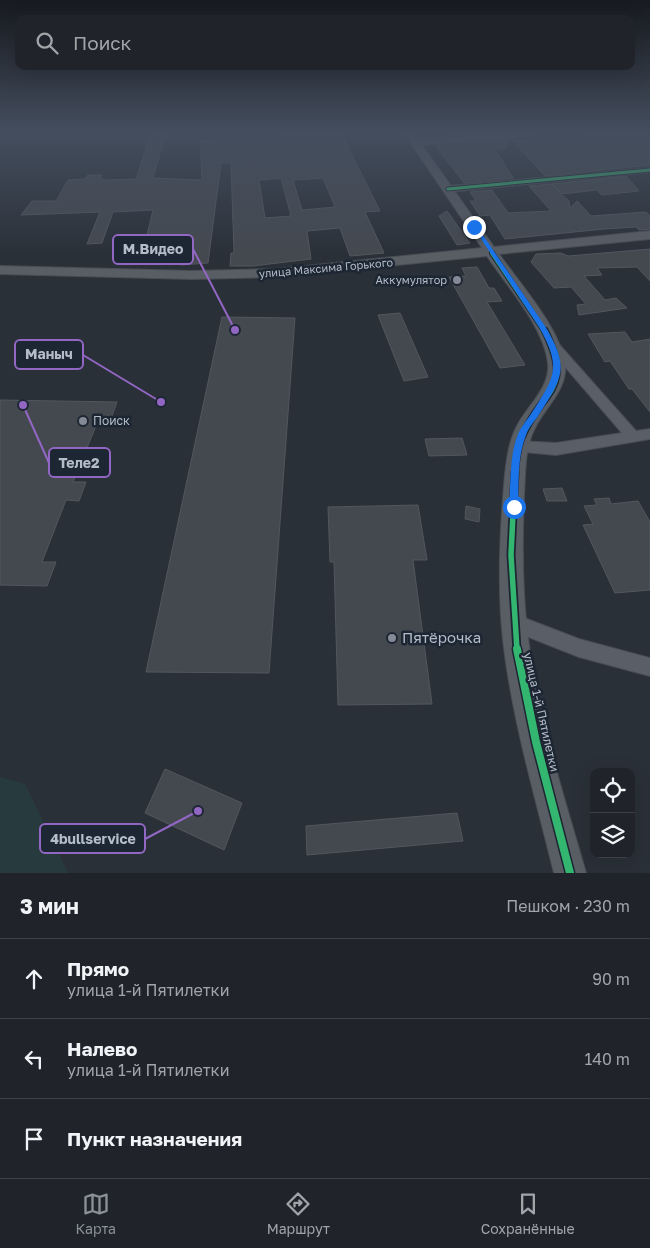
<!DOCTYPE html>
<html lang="ru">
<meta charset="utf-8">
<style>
:root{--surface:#20242a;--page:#282c32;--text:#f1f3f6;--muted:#a2a4a8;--line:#3d4147;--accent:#8c9099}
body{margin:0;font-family:"Golos Text",sans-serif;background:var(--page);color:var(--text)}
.controls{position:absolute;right:15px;bottom:15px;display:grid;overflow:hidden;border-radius:10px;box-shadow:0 5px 20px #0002}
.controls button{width:45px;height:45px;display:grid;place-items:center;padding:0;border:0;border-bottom:1px solid var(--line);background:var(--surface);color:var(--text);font:25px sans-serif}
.stop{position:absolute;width:15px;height:15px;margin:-11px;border:4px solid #1a73e8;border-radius:50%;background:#fff}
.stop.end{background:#1a73e8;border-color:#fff;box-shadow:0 1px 5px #0008}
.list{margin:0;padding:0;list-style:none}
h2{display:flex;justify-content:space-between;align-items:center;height:65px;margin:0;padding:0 20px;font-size:21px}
h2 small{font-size:16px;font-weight:400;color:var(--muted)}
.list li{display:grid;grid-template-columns:32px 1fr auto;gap:15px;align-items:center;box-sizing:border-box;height:80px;padding:0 20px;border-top:1px solid var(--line)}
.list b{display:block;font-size:19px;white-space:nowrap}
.list p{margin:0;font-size:16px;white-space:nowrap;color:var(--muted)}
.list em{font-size:16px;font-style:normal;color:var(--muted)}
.icon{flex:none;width:28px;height:28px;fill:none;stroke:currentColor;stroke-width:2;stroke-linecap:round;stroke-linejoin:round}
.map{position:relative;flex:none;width:650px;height:873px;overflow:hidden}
.search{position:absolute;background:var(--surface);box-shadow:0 5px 20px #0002;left:15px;right:15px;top:15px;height:55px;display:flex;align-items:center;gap:12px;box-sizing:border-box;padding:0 18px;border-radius:10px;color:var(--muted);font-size:19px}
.sheet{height:305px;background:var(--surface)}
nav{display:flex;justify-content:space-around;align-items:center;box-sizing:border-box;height:70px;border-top:1px solid var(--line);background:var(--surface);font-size:14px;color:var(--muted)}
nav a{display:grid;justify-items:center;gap:2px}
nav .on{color:var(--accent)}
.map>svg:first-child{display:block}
.green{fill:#273a3e}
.building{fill:#444950;stroke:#52575f;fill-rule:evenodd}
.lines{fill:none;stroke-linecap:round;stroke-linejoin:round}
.street-casing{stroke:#484c53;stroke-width:2}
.secondary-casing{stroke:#484c53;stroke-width:2}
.street{fill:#5a5e66;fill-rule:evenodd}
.secondary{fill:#595d64;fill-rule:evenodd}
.cycleway-far4-casing{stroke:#1d2633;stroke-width:5}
.cycleway-far3-casing{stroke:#1d2633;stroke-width:6}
.cycleway-far2-casing{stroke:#1d2633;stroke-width:8}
.cycleway-far1-casing{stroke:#1d2633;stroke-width:9}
.cycleway-casing{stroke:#1d2633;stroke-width:11}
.cycleway-far4{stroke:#33b770;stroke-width:3}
.cycleway-far3{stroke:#33b770;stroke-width:4}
.cycleway-far2{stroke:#33b770;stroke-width:5}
.cycleway-far1{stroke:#33b770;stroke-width:5.5}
.cycleway{stroke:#33b770;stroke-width:8}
.route{fill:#1a73e8}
.poi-dot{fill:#848b96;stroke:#1d2633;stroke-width:2}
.labels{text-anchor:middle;stroke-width:5;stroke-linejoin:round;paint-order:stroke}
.far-street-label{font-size:11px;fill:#b4bcc9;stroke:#1d2633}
.far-poi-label{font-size:11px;fill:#b4bcc9;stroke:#1d2633;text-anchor:end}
.poi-label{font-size:12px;fill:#b4bcc9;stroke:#1d2633;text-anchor:start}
.street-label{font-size:12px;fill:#b4bcc9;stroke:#1d2633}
.near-poi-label{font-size:15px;fill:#b4bcc9;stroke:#1d2633;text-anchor:start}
.leader{fill:none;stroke:#9266c3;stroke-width:2}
.callout-dot{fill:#9266c3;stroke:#1d2633;stroke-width:2}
.callout{fill:#1d2633;stroke:#9266c3;stroke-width:2}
.callout-label{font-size:14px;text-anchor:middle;font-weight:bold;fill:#b4bcc9}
</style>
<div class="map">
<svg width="650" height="873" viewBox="0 0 650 873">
<rect width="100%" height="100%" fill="#2a3038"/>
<path class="green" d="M0 777 25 784 68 873H0Z"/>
<path class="building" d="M151 133H166L153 178 202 180 200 141 341 133 380 211 365 212 384 253 350 256 340 228 307 231 311 259 253 266H230L231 253H234L231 163H221L208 263 181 265 185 235H147L153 210 113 212 102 243 87 244 100 212 21 215 32 201H56L68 180 85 179 88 175H102L100 178 105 180 136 179ZM281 178 291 216 265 218 259 180ZM323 178 335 207 302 210 293 180Z
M633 133 650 135V165L545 176 513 141Z
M506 140V149H495L513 178 464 183 436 146Z
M626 176 639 191 602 195 597 190 561 194 569 201 570 208 577 201 591 216 646 212 650 216V229L639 230 636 227 604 229 505 239 490 215 480 216 470 201H476L470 192 492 190 508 213 551 211 529 186 551 184 560 192 552 184Z
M447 211 470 243 457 245 439 216Z
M650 249V281L637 267 597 268 602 275 584 276 605 300 616 298 627 308 579 315 577 305 586 304 571 287 554 288 531 262 536 254 561 253 568 256Z
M477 267 489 288H494L502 301 487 302 525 365 500 368 449 277 466 276 462 268Z
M400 313 428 377 404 381 378 315Z
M222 317 295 318 269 673 146 672Z
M625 332 632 342 650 339V412L632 389H629L610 361 605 362 588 334Z
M0 400 117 402 112 416H100L73 482H86L79 501 66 500 42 562H56L47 586 0 585Z
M462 438 467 455 429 456 425 439Z
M562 488 567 501H547L543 489Z
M609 498 611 504 638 501 650 522V590L615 593 583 525 593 524 584 506 597 505 594 499Z
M418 505 427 560H413L432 704 338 705 334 562H330L328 507Z
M466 506 480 509 479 522 465 519Z
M165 769 242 803 224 850 145 813Z
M457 813 463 841 307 855 306 826Z"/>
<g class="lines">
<defs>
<path id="street" d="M405 133H412L418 144H412Z
M650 168V172L448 192 444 189 448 186Z
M552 340 556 341 636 431 650 429V439L556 455 513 451 511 447 513 443 518 441 556 443 622 433 548 347 546 344Z
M514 614 579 639 650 658V676L579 657 508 629 505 623 508 617Z"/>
<path id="secondary" d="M499 133H540L535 136 422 145 494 247 650 231V239L499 254C520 284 560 328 565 364 568 389 545 407 535 428 527 443 526 459 525 475 522 529 521 584 528 638 538 718 564 796 586 873H554C535 796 512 719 503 640 497 585 500 528 505 474 507 457 509 441 517 426 527 406 551 387 548 363 544 327 507 286 487 256L276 277 192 279 0 274V266L192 271 276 269 482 248 410 142 415 139Z"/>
</defs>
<use href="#street" class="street-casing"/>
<use href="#secondary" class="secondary-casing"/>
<use href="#street" class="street"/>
<use href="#secondary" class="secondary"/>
<defs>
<path id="cycleway-far4" d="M448 189 650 170"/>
<path id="cycleway-far3" d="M492 253 545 332"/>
<path id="cycleway-far2" d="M515 473C516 461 517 449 521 439 541 389 575 392 545 331"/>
<path id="cycleway-far1" d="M515 472 511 555 517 650"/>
<path id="cycleway" d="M517 649 536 742 570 873"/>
</defs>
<use href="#cycleway-far4" class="cycleway-far4-casing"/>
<use href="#cycleway-far3" class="cycleway-far3-casing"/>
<use href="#cycleway-far2" class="cycleway-far2-casing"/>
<use href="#cycleway-far1" class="cycleway-far1-casing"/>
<use href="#cycleway" class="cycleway-casing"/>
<use href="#cycleway-far4" class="cycleway-far4"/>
<use href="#cycleway-far3" class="cycleway-far3"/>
<use href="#cycleway-far2" class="cycleway-far2"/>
<use href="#cycleway-far1" class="cycleway-far1"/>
<use href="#cycleway" class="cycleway"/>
</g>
<linearGradient id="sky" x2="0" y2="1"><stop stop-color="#171a1f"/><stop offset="0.52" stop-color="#444e5e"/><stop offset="1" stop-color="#444e5e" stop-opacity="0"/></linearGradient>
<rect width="650" height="255" fill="url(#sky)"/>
<path class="route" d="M472 225H476L545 326C570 368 563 377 538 416 534 422 528 428 526 435 517 457 519 484 518 507L514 511 509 507C511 484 509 456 518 434 521 427 527 420 531 414 555 377 562 367 539 327Z"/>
<g class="poi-dot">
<circle cx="457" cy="280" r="5"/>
<circle cx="83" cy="421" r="5"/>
<circle cx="392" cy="638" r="5"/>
</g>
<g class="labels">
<g class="far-street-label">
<text transform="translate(326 268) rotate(-5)" y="4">улица Максима Горького</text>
</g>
<g class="far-poi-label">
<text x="447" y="284">Аккумулятор</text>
</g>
<g class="poi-label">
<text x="93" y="425">Поиск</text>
</g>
<g class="street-label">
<text transform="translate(541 712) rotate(77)" y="4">улица 1-й Пятилетки</text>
</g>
<g class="near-poi-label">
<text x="402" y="643">Пятёрочка</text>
</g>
</g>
<path class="leader" d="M235 330L193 249M161 402L83 355M23 405L49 463M198 811L145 839"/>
<g class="callout-dot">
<circle cx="235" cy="330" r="5"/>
<circle cx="161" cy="402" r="5"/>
<circle cx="23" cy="405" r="5"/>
<circle cx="198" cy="811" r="5"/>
</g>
<g class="callout">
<rect x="113" y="235" width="80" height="29" rx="5"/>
<rect x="15" y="340" width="68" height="29" rx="5"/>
<rect x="49" y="448" width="61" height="29" rx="5"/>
<rect x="40" y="824" width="105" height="29" rx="5"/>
</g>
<g class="callout-label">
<text x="153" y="254">М.Видео</text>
<text x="49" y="359">Маныч</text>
<text x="79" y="468">Теле2</text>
<text x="93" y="844">4bullservice</text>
</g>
</svg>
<div class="controls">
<button><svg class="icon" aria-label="locate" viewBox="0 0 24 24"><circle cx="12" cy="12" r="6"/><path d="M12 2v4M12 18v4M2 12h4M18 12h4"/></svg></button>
<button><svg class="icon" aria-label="layers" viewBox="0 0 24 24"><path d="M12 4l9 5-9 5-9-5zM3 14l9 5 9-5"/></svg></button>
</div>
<div class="stop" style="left:514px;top:507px"></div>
<div class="stop end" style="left:474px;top:227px"></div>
<div class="search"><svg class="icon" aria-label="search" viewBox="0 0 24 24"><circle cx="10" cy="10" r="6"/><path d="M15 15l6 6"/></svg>Поиск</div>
</div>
<section class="sheet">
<h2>3 мин<small>Пешком · 230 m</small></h2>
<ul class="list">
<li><svg class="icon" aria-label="ahead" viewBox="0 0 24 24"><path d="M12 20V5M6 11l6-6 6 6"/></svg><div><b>Прямо</b><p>улица 1-й Пятилетки</p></div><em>90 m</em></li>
<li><svg class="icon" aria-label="left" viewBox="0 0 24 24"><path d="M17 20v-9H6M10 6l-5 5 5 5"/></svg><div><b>Налево</b><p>улица 1-й Пятилетки</p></div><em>140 m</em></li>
<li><svg class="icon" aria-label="arrive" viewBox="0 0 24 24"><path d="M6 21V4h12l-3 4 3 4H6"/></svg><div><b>Пункт назначения</b></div></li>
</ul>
</section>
<nav>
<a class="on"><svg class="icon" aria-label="map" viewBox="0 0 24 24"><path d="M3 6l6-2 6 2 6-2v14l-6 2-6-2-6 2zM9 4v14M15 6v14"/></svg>Карта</a>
<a><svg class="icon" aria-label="directions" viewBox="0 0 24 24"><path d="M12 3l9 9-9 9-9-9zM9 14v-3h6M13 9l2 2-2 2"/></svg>Маршрут</a>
<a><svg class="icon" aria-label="saved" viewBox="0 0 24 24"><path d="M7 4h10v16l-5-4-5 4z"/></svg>Сохранённые</a>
</nav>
